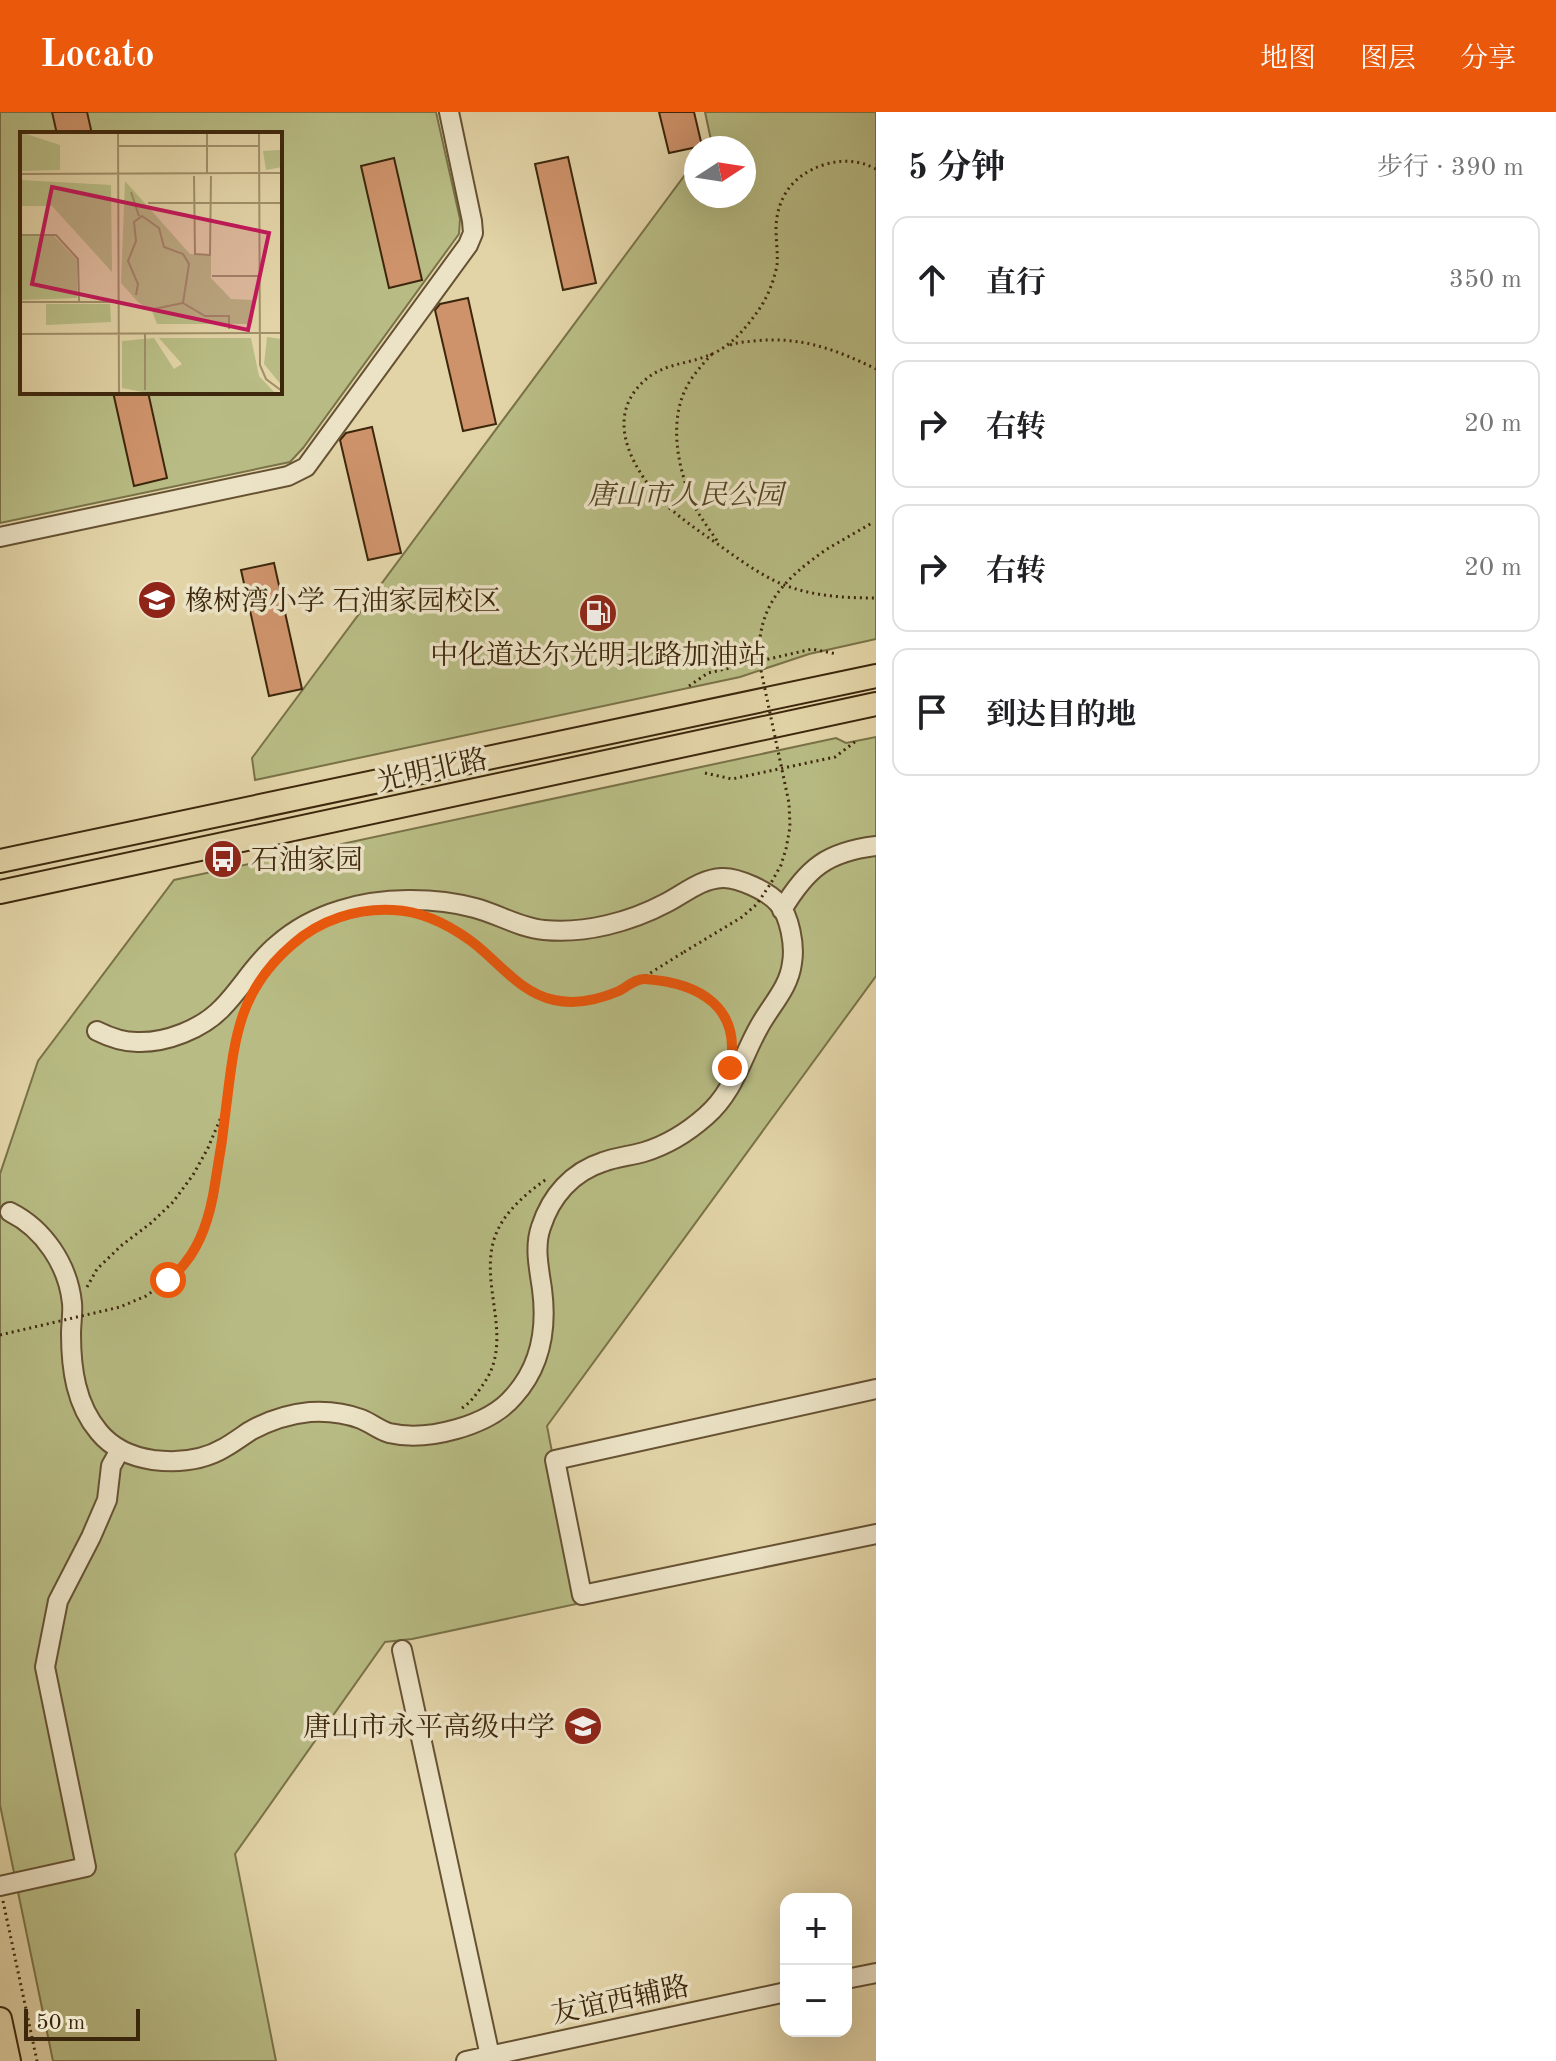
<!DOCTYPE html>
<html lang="zh">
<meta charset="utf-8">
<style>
:root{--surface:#fff;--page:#f6f6f6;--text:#202124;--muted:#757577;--line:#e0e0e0;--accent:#ea580c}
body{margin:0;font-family:"Old Standard TT","Noto Serif SC",serif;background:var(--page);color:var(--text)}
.controls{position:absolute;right:24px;bottom:24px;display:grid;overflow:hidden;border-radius:16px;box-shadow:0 8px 32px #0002}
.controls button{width:72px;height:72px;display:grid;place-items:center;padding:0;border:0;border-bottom:2px solid var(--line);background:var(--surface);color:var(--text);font:40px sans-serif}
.compass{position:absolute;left:684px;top:24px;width:72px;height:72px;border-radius:50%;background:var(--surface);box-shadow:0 8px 32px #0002;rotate:78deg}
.scale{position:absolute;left:24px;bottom:20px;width:116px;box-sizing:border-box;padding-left:8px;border:4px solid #3d270c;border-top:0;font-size:22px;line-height:28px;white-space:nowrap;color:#3d270c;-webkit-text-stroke:6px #ece3c6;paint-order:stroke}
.stop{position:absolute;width:24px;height:24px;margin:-18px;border:6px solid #ea580c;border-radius:50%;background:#fff}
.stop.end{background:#ea580c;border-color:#fff;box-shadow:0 2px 8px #0008}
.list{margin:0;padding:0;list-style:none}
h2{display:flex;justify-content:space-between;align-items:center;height:104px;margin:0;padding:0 32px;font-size:34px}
h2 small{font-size:26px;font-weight:400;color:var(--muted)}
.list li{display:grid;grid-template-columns:52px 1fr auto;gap:24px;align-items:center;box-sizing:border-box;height:128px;margin:0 16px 16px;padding:0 16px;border:2px solid var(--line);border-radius:16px}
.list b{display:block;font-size:30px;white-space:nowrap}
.list em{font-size:26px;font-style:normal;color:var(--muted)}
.icon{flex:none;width:44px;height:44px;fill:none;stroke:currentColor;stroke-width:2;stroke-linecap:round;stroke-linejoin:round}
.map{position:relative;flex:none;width:876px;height:1949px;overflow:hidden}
header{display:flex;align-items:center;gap:48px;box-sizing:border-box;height:112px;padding:0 40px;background:var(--accent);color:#fff}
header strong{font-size:38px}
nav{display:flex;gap:44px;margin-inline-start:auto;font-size:28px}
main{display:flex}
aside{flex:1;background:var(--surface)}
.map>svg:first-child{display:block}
.green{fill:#b8bc84;stroke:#7a7248;stroke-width:2;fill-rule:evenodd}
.building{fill:#ce936b;stroke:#3d270c;stroke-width:2}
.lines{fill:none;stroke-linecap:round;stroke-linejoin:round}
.minor-casing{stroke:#665233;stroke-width:22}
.major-casing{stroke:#3d270c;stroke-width:26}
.path{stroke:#3d270c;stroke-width:3;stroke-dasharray:2 4;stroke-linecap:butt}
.minor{stroke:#ece3c6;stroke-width:18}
.major{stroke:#e2d4a7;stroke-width:22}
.path-bridge{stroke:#3d270c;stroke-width:3;stroke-dasharray:2 4;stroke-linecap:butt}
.route{stroke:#ea580c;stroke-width:10}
.labels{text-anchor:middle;stroke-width:7;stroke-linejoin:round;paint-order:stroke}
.park-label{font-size:28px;font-style:italic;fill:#564524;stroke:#ece3c6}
.poi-label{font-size:28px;fill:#3d270c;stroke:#ece3c6;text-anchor:start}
.street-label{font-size:28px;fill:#3d270c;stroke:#ece3c6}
.inset-road{fill:none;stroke:#a08f69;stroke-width:2}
.view{fill:#c2185b;fill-opacity:0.15;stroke:#c2185b;stroke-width:4}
.inset-edge{fill:none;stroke:#3d270c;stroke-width:4}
</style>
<header>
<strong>Locato</strong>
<nav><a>地图</a><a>图层</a><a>分享</a></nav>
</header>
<main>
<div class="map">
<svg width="876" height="1949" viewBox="0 0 876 1949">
<rect width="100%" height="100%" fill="#e2d4a7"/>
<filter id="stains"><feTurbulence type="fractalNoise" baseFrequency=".0025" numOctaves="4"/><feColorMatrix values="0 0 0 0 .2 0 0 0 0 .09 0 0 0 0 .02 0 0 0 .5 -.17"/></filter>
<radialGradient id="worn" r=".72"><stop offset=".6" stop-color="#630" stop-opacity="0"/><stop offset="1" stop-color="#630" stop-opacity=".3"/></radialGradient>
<path class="green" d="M0 0H436L460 107 459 122 303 336 290 350 0 411ZM22 22H280V280H22Z
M705 0H876V527L809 542 740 565 255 668 252 646 696 48V84H744V36H705L711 28Z
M876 625V864L547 1314 581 1491 412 1527 385 1530 235 1742 276 1949H53L0 1693V1062L38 949 174 768 836 626 846 631Z"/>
<path class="building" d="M52 0H87L92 22H57Z
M659 0H694L702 34 669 41Z
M568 45 596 171 563 178 535 52Z
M394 46 422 168 389 176 361 54Z
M468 186 496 312 463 319 435 198 440 192Z
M113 280H148L167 366 134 374Z
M372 315 401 441 368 448 340 328 346 321Z
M274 451 302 577 269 584 241 458Z"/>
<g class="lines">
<defs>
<path id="minor" d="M0 425 288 364 306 355 468 133 473 121 472 109 449 0
M782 798C807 756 827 740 876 734
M10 1100C44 1117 68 1153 72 1191 73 1201 71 1212 71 1222 71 1257 76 1293 99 1320 113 1337 133 1345 153 1348 178 1351 202 1349 224 1336 233 1331 241 1325 250 1319 268 1309 289 1302 310 1300 326 1299 345 1301 361 1307 371 1311 379 1318 389 1321 427 1330 489 1314 514 1284 541 1254 547 1215 542 1177 539 1156 534 1135 541 1115 551 1084 572 1060 603 1050 616 1045 630 1044 644 1040 667 1033 688 1020 706 1004 734 980 742 945 759 915 771 893 789 876 792 851 795 834 790 804 778 791 768 779 737 765 722 766 700 767 684 782 666 791 630 810 585 822 544 818 520 816 498 802 475 796 435 785 381 785 341 798 318 805 295 817 277 833 255 851 242 876 222 896 202 917 166 931 137 930 124 930 109 925 97 919
M876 1277 555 1348 582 1483 876 1422
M402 1538 490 1944
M0 1774 86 1755 45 1555 58 1489 91 1425 107 1388 111 1354 120 1338
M846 1867 876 1861
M466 1949 786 1880"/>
<path id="major" d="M0 749 876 564
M0 780 876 592
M0 1907 9 1949"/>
</defs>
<use href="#minor" class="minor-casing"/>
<use href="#major" class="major-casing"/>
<path class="path" d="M876 57C859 48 842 47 823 53 793 63 777 85 776 116 776 129 778 141 777 153 774 170 766 189 755 203 745 217 732 232 716 240 687 255 658 248 635 279 608 315 636 360 661 388 678 405 699 419 719 433 737 446 755 459 775 469 807 484 842 486 876 486
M730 233C738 230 746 230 754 229 800 224 835 237 876 257
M712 242C701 254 689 267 683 283 669 319 680 366 697 399 704 410 711 420 718 430
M827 437 872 411
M689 574 708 561 812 537 837 542
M705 661 732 667 835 645 856 629
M430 807C460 818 482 839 506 860 574 919 620 879 684 840
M641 866C685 872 725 879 733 930
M218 1059 226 995
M87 1175 97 1157 122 1133 151 1111 173 1090 193 1063 208 1036 227 991 233 936 245 896
M462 1296C470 1291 476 1283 482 1274 515 1230 481 1179 493 1131 500 1103 525 1082 548 1066
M3 1789 37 1949"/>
<use href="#minor" class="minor"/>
<use href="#major" class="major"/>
<path class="path-bridge" d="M684 840 742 805 757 792 771 771 781 753 786 737 790 715 789 691 759 549C757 493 784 467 827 437
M0 1223 120 1195 146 1184 168 1168 186 1150 205 1114 212 1090 218 1059"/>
</g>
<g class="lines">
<path class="route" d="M168 1168C174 1162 181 1157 185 1151 203 1129 211 1099 215 1072 220 1044 224 1016 227 988 235 923 240 877 293 832 320 808 357 796 393 798 421 799 449 813 471 829 498 849 520 881 554 888 576 893 598 888 619 879 627 875 636 866 645 867 700 871 742 895 730 956"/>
</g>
<defs>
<symbol id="school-disc" viewBox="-11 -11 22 22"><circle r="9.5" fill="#8f2418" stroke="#ece3c6"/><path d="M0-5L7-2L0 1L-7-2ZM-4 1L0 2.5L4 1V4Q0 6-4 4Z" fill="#fff"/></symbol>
<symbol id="fuel-disc" viewBox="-11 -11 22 22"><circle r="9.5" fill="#8f2418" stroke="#ece3c6"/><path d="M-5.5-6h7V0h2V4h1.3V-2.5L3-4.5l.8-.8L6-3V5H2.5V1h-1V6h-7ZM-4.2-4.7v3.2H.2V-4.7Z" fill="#fff"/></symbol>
<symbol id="bus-disc" viewBox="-11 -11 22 22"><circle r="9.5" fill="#8f2418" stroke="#ece3c6"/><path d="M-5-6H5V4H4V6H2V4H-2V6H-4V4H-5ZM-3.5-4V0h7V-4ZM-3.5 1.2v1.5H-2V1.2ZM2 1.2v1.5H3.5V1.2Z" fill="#fff"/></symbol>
</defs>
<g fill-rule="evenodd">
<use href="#school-disc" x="135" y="466" width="44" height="44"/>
<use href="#fuel-disc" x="576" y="479" width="44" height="44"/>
<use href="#bus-disc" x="201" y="725" width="44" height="44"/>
<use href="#school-disc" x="561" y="1592" width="44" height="44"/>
</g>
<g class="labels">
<g class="park-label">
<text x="685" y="392">唐山市人民公园</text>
</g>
<g class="poi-label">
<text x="185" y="498">橡树湾小学 石油家园校区</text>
<text x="598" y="552" text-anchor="middle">中化道达尔光明北路加油站</text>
<text x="251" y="757">石油家园</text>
<text x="555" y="1624" text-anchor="end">唐山市永平高级中学</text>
</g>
<g class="street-label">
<text transform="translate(432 657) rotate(-12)" y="10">光明北路</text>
<text transform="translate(620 1887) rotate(-12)" y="10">友谊西辅路</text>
</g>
</g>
<g transform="translate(20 20)">
<rect width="262" height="262" fill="#e2d4a7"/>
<path d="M0 0 40 13V38L0 39ZM262 0V35L246 38 243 19 260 18ZM0 48 91 53 92 140 32 74H1ZM105 49 170 122 191 123V146L211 167 235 168 232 192H137L132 179 118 170 101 151ZM0 104H34L57 128V166L0 168ZM26 172H90L91 190 26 193ZM247 205 262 207V254L244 232ZM134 206 154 237 162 232 139 206H231L239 244 256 262H133L102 256V209Z" fill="#b8bc84"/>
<path class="inset-road" d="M98 0 99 262M239 0 240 233 246 247 262 259M98 14H239M187 41V0M0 42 262 41M174 44 175 122 190 123 191 44M111 60 119 84M128 71H262M0 103H36L58 127 59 169M192 144H239M116 163 118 152 108 129 116 109 114 90 122 84 139 96 144 115 163 122 169 132 163 171 134 177M0 170H95M163 171 185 184H209V197M0 202 262 201M125 258V201"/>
<path class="view" d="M32 55 249 101 228 198 12 152Z"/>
<rect width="262" height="262" class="inset-edge"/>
</g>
<rect width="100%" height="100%" filter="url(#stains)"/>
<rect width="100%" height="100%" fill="url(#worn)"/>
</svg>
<div class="controls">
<button>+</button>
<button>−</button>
</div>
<svg class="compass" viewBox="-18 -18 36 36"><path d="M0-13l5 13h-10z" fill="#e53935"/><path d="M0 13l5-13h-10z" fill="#757577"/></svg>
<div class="scale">50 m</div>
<div class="stop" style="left:168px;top:1168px"></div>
<div class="stop end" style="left:730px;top:956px"></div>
</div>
<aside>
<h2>5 分钟<small>步行 · 390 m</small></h2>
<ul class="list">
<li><svg class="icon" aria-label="ahead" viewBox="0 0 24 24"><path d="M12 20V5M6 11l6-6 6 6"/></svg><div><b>直行</b></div><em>350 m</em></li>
<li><svg class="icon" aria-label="right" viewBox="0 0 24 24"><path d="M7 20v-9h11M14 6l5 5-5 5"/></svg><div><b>右转</b></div><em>20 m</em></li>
<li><svg class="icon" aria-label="right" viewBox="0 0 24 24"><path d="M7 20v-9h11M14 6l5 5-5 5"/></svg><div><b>右转</b></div><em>20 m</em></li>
<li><svg class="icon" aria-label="arrive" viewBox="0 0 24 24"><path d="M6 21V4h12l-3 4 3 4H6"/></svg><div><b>到达目的地</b></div></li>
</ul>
</aside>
</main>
